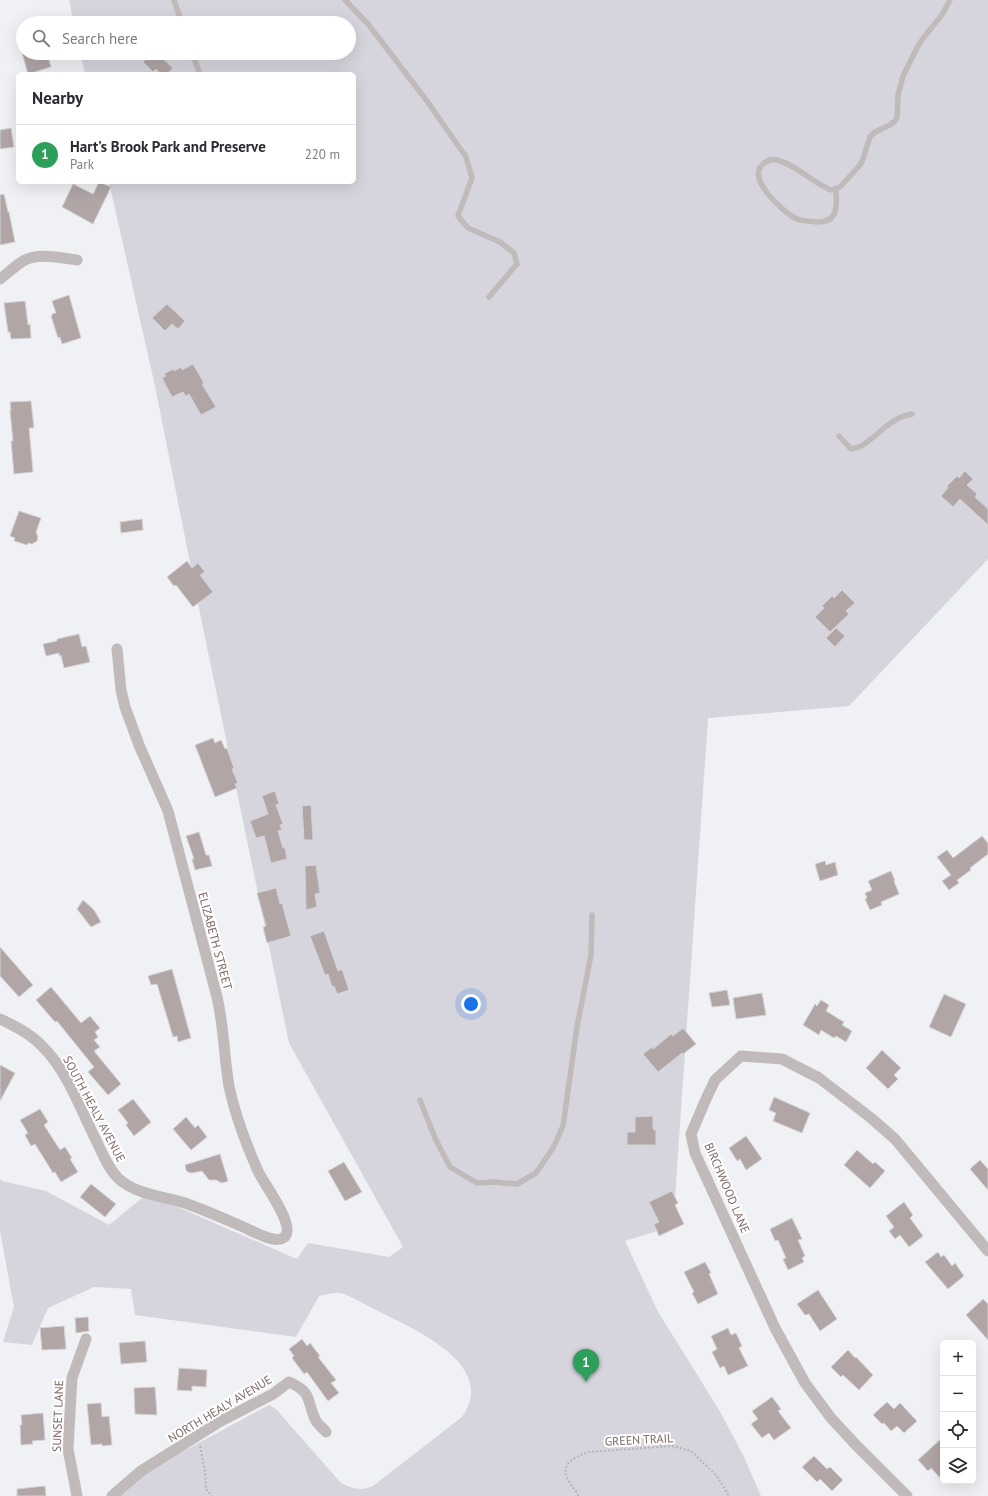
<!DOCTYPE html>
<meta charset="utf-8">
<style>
:root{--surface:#fff;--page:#f7f7f7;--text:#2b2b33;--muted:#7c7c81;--line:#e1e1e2;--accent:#7c3aed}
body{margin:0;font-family:"PT Sans",sans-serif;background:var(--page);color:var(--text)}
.controls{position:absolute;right:12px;bottom:12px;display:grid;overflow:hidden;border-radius:6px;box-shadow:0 4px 16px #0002}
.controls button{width:36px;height:36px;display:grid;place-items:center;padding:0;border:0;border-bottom:1px solid var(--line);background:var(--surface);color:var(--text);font:20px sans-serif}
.you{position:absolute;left:471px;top:1004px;width:14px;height:14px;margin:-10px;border:3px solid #fff;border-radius:50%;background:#1a73e8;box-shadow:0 0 0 6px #1a73e833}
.badge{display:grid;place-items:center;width:26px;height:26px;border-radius:50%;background:var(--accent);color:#fff;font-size:13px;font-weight:700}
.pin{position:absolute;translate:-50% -33px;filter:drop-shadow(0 1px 2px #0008)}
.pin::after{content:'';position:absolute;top:21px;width:14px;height:12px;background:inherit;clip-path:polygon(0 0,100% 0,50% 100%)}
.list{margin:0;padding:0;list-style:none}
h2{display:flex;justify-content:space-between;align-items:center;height:52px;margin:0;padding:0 16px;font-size:17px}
h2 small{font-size:13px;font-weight:400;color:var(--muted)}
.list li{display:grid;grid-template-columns:26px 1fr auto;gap:12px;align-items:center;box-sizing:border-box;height:60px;padding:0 16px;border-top:1px solid var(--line)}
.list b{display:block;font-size:15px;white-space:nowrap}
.list p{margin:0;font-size:13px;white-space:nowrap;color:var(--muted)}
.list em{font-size:13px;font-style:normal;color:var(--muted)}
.icon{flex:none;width:22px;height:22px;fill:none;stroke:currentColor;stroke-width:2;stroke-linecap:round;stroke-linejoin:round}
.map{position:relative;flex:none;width:988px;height:1496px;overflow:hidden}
.search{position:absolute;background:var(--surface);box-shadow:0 4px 16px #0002;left:16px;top:16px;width:340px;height:44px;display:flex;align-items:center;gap:10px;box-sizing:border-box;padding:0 14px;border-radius:22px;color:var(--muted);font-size:15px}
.panel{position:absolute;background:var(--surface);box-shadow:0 4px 16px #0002;left:16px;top:72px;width:340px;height:112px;border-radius:6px}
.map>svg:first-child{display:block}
.green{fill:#d6d4dd}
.building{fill:#b1a5a6;stroke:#d2d3d5}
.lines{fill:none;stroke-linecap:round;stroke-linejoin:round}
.path{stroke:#b9b4b4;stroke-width:2;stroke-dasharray:2 2;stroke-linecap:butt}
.lane{stroke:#c1baba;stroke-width:5.5}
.street{stroke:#c1baba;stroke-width:11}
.labels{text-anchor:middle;stroke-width:4;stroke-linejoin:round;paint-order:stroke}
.street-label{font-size:12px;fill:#7f6664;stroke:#fff}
</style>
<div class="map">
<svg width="988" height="1496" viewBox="0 0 988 1496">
<rect width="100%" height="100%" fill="#eff1f4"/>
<path class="green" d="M69 0H988V559L849 706 708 718 673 1226 625 1241 658 1312 690 1363 719 1410 744 1457 761 1496H118L154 1467 269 1405 275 1408 341 1483C352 1489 361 1491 373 1486L462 1417C499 1365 414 1329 378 1311 371 1308 346 1293 340 1293 333 1292 325 1295 319 1296L296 1337 135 1315 131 1289 94 1287 48 1308 32 1345 3 1342 14 1307 0 1231V1179L2 1181 46 1191 109 1225 142 1198 173 1205 297 1259 308 1243 389 1257 403 1247 289 1043 202 623 155 386 109 182H354V74H85L80 53H349V23H74Z"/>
<path class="building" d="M22 53H47L51 67 28 74Z
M140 53H167L162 58 173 68 167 74H161L156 69 153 72 143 62 146 59Z
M11 128 14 147 0 149V130Z
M99 182 111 187 93 224 62 207 73 184 93 194Z
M4 194 8 212H9L15 242 0 245V195Z
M69 295 81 338 62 344 60 337 58 338 51 316H52V314L56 313 52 301Z
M25 301 28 325 30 324 31 338 11 339 10 332H8L4 303Z
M167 304 185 321 178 329 172 324 165 331 152 318Z
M193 364 204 383 202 384 216 407 201 415 189 394 186 396 183 392 172 397 162 378 166 376 164 374 173 369 174 371 181 367 182 370Z
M31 401 34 428H29L33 472 14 474 11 441H13L10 411H11L10 402Z
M965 471 973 479 967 485 977 494 975 497 988 509V525L960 499 953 507 941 496 948 488 947 486 957 476 959 478Z
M19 511 41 518 36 532 38 537 37 541 32 544 28 543 27 545 14 541 15 538 10 536Z
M142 519 143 530 121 533 120 522Z
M187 561 192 568 198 563 205 572 200 575 213 592 193 607 176 585 174 586 167 577Z
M842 590 855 603 846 611 849 614 830 632 815 617 824 608 822 606 832 596 834 598Z
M836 628 845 636 835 647 826 638Z
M79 634 82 647 86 646 90 662 64 668 61 655 59 656V653L46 656 43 644 57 641V639Z
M213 738 215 743 221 740 225 749 227 748 234 768 232 769 238 783 235 784 237 788 215 797 195 745Z
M275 791 279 804 276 805 283 824 280 825 282 830 278 831 283 848H285L287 859 271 863 264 836 256 838 250 821 268 814 262 796Z
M311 805 313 840H304L302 806Z
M199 832 206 855H209L212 866 195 870 192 859H194L186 836Z
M982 836 988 843V854L970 868 971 870 957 880 959 883 949 890 942 881 951 875 937 857 947 850 953 858Z
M825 861 826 865 835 862 838 875 820 881 815 864Z
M316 865 320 893 315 894 317 907 306 910 305 866Z
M891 871 895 881H894L899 894 881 902 882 905 870 910 865 899 867 898 865 893 872 890 868 881Z
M276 888 280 904 282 903 291 936 267 943 263 927 266 926 257 893Z
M83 900 94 910 101 922 91 927 77 909Z
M324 931 338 971 342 969 349 990 337 994 334 986 332 987 328 974 325 975 310 936Z
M0 947 33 985 19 997 0 976Z
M172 969 191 1038 178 1042 177 1036 173 1037 157 984 151 985 148 976Z
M51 987 81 1023 90 1016 100 1028 95 1032 98 1037 94 1040 100 1047 94 1051 121 1084 108 1095 88 1072 94 1067 57 1021 55 1022 36 1000Z
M727 990 730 1005 712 1007 709 993Z
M762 993 766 1015 736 1019 733 998Z
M944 994 966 1004 951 1037 929 1027Z
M821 1000 829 1005 826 1011 844 1022 842 1025 852 1031 846 1042 836 1036 834 1038 821 1030 819 1035 803 1025 815 1004 817 1006Z
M683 1028 696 1044 683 1054 682 1053 658 1072 643 1054 652 1047 653 1049 671 1034 673 1036Z
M882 1050 901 1068 894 1075 898 1079 888 1089 866 1068Z
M0 1065 15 1073 0 1101Z
M774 1097 810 1113 802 1133 773 1121 776 1113 769 1110Z
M133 1099 151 1122 134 1136 126 1125 128 1123 118 1110Z
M40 1109 48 1122 44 1125 60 1150 65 1147 72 1158 70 1159 78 1172 61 1182 55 1172 53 1173 35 1144 31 1146 25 1135 28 1133 20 1120Z
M653 1116V1127L654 1130H656V1145H627V1132H635V1117Z
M186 1117 195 1128 198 1125 207 1137 191 1150 173 1129Z
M746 1136 762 1159 746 1170 740 1159 737 1161 729 1148Z
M857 1150 873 1164 875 1162 885 1171 870 1188 844 1165Z
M220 1154 228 1181 222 1183 216 1180H209L202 1171 192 1173 188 1172 186 1170 185 1165Z
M980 1160 988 1169V1190L970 1169Z
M344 1162 362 1192 345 1201 328 1171Z
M91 1184 116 1204 105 1217 80 1197Z
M672 1191 678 1203 675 1205 684 1224 659 1236 654 1224 659 1222 649 1202Z
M904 1202 913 1215 910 1218 923 1236 909 1247 900 1235 895 1239 889 1231 894 1227 886 1216Z
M792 1218 802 1239 798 1240 805 1256 802 1258 804 1262 788 1270 783 1259 786 1258 778 1240 775 1241 770 1229Z
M938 1252 941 1257 944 1255 952 1266 955 1263 964 1276 948 1289 925 1262Z
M705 1262 711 1273 709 1274 718 1294 698 1304 692 1293 694 1292 684 1272Z
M818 1290 837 1319 820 1331 809 1314 805 1315 797 1304Z
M983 1299 988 1304V1340L966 1315Z
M88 1317 89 1331 76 1333 75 1318Z
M64 1326 66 1349 42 1350 40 1328Z
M728 1328 731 1335 736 1333 742 1346 739 1348 748 1366 728 1375 724 1366 720 1368 712 1352 717 1349 711 1336Z
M302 1339 307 1346 310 1343 320 1356 318 1357 336 1380 331 1383 339 1393 328 1401 307 1372 304 1374 292 1358 294 1356 289 1349Z
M145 1341 147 1362 121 1364 119 1343Z
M848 1350 855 1358 856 1357 873 1375 859 1390 843 1375 841 1377 831 1367Z
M179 1368 207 1370 206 1387 192 1386V1391L177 1390Z
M155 1387 157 1415 135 1414 134 1388Z
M772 1397 781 1409 778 1411 791 1428 774 1440 769 1433 762 1438 751 1424 758 1419 752 1411Z
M887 1402 894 1409 900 1403 917 1421 904 1433 897 1426 891 1431 884 1423 882 1424 873 1415Z
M101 1403 102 1417 109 1416 112 1445 102 1446V1444L91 1445 87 1404Z
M43 1413 45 1440 32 1441 33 1444 21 1445 20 1425H22L21 1415Z
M943 1437V1481L931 1468 928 1471 918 1460Z
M814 1456 827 1469 830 1467 843 1480 832 1491 820 1479 817 1482 802 1467Z
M45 1486 46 1496H17V1489Z"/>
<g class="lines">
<path class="path" d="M200 1446 205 1472 206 1489 212 1496
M578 1496V1494C559 1472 561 1462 588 1452L672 1446 691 1451 717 1476 729 1496"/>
<path class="lane" d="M174 0 182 23
M345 0 368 24 427 101 466 157 472 178 458 216 468 228 500 242 514 253 517 264 489 297
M192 53 200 74
M836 190C837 207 838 223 816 222 809 221 801 221 795 218 782 211 746 178 763 164 767 160 772 159 777 160 797 165 812 183 831 190L840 187 860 165 863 159 870 137 875 132 890 125 895 121 897 117 898 95 903 76 918 46 924 37 942 15 950 0
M839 436 851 449C855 448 860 447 863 445 881 433 890 418 912 414
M420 1100 435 1138 450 1167 477 1183 494 1182 517 1184 536 1173 553 1148 563 1126 577 1027 591 955 592 915"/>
<path class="street" d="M0 279C8 273 15 266 23 261 39 252 59 258 77 260
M0 1019C15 1026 31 1034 43 1047 67 1071 80 1108 95 1138 102 1152 108 1169 119 1179 135 1194 165 1197 185 1203 204 1210 223 1218 241 1226 251 1230 274 1244 283 1238 299 1229 263 1183 258 1171 246 1144 235 1115 229 1086 224 1057 224 1027 217 997L168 811 139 745 125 707 121 690 117 649
M77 1496 68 1449 72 1378 86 1339
M112 1496 141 1471 219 1422 273 1394 289 1382C313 1393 306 1399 315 1419 317 1424 323 1428 326 1432
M907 1496 856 1445 831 1418 805 1383 775 1328 695 1153 691 1134 706 1099 715 1080 741 1056 782 1059 819 1078 871 1118 895 1139 988 1251"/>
</g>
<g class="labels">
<g class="street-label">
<text transform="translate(215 941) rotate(75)" y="4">ELIZABETH STREET</text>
<text transform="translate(94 1109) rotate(62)" y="4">SOUTH HEALY AVENUE</text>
<text transform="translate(727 1188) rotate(67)" y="4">BIRCHWOOD LANE</text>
<text transform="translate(220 1409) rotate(-31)" y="4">NORTH HEALY AVENUE</text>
<text transform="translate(58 1416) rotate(-88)" y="4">SUNSET LANE</text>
<text transform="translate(639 1440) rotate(-3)" y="4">GREEN TRAIL</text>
</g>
</g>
</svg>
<div class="controls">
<button>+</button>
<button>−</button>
<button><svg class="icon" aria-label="locate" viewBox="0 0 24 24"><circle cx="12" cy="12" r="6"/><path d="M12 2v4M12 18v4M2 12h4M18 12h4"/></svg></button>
<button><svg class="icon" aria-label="layers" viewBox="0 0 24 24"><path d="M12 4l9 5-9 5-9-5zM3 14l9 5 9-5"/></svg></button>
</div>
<div class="you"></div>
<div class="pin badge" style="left:586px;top:1382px;background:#2e9e5b">1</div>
<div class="search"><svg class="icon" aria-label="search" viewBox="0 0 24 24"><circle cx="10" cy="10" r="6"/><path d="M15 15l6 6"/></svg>Search here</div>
<section class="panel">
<h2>Nearby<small></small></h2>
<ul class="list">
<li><span class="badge" style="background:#2e9e5b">1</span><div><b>Hart's Brook Park and Preserve</b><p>Park</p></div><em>220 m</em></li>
</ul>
</section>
</div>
